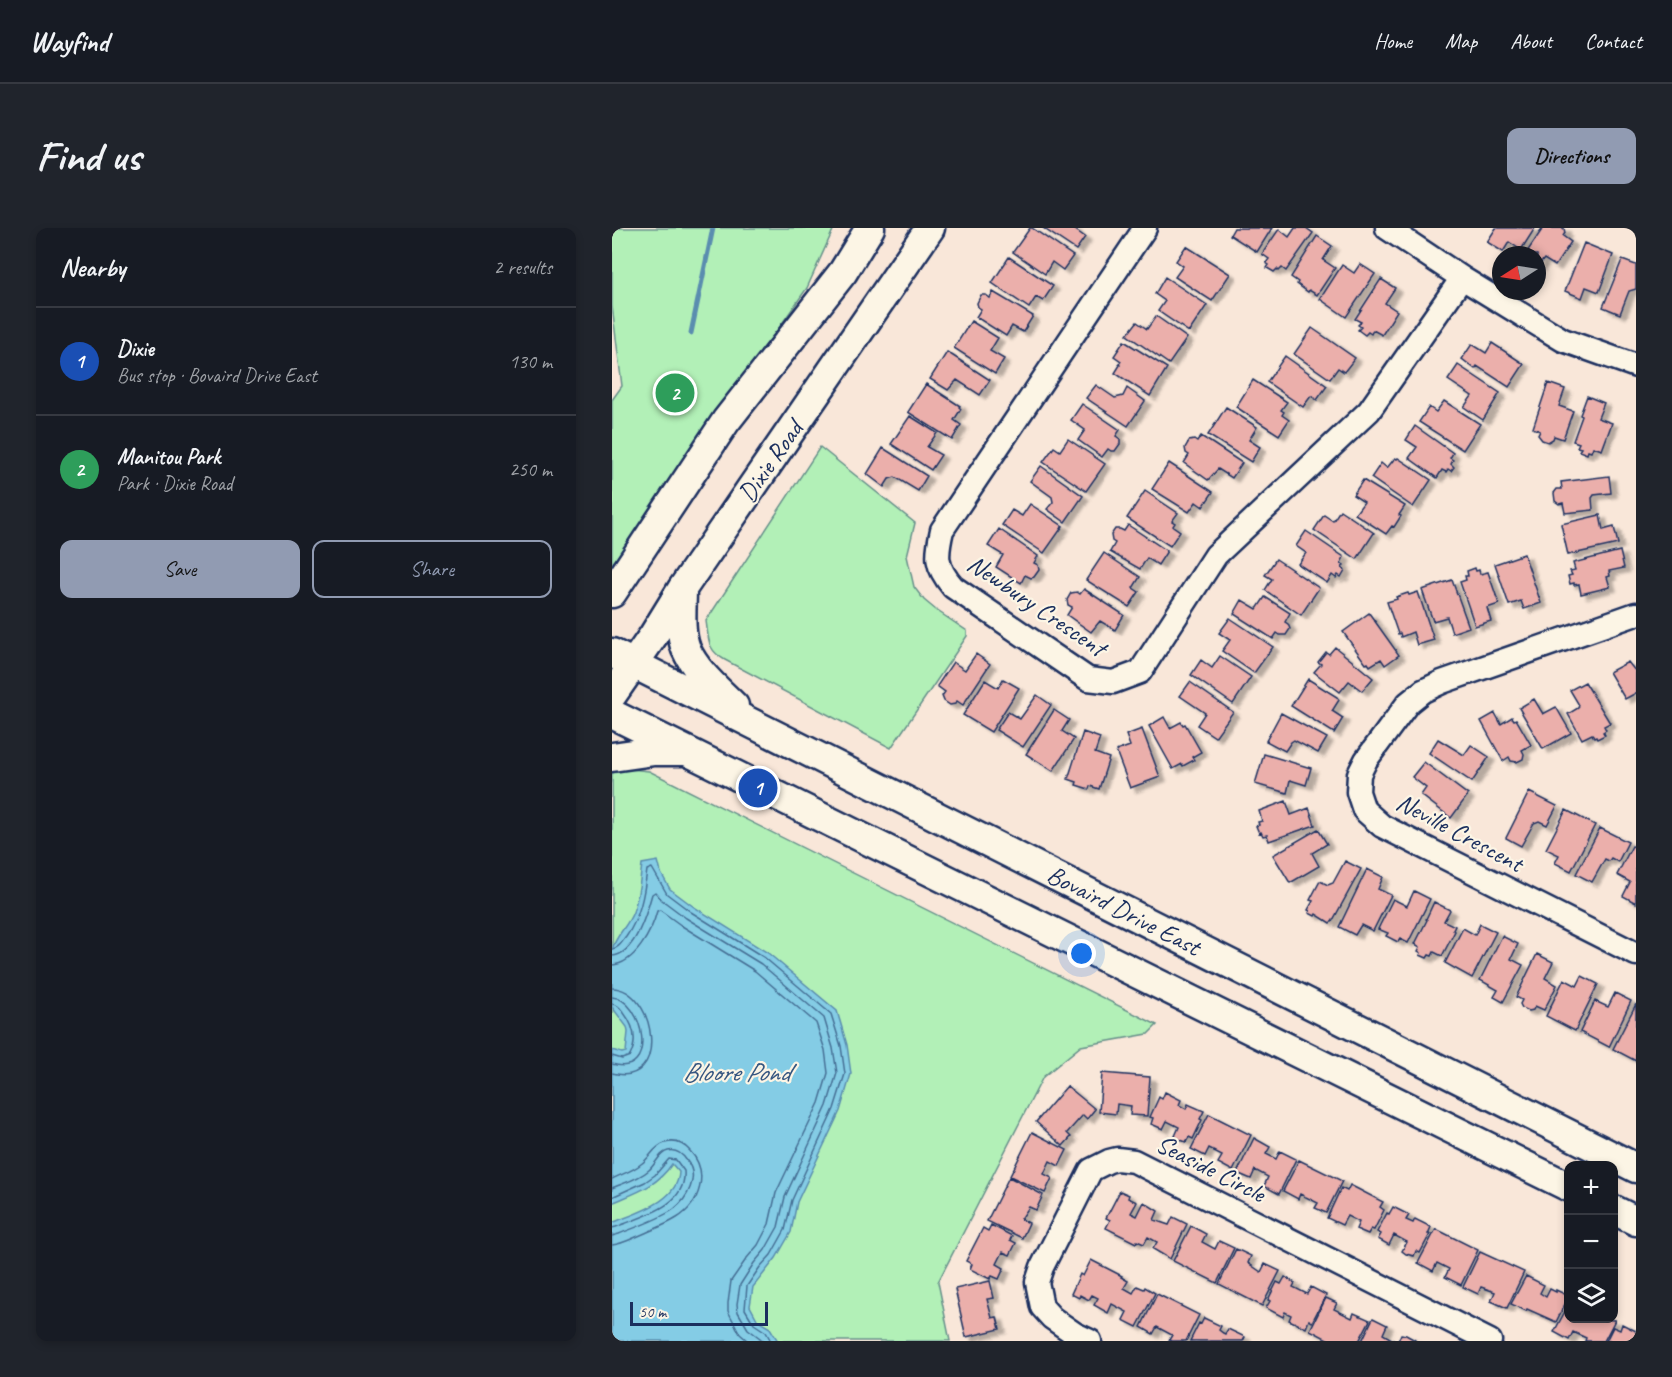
<!DOCTYPE html>
<meta charset="utf-8">
<style>
:root{--surface:#171b24;--page:#20242c;--text:#f1f3f6;--muted:#9ea1a6;--line:#363941;--accent:#919bb2}
body{margin:0;font-family:Caveat,sans-serif;background:var(--page);color:var(--text)}
.controls{position:absolute;right:18px;bottom:18px;display:grid;overflow:hidden;border-radius:12px;box-shadow:0 3px 9px #0003}
.controls button{width:54px;height:54px;display:grid;place-items:center;padding:0;border:0;border-bottom:2px solid var(--line);background:var(--surface);color:var(--text);font:30px sans-serif}
.compass{position:absolute;left:880px;top:18px;width:54px;height:54px;border-radius:50%;background:var(--surface);box-shadow:0 3px 9px #0003;rotate:258deg}
.scale{position:absolute;left:18px;bottom:15px;width:138px;box-sizing:border-box;padding-left:6px;border:3px solid #1b2f5e;border-top:0;font-size:16px;line-height:21px;white-space:nowrap;color:#1b2f5e;-webkit-text-stroke:4px #fcf5e5;paint-order:stroke}
.you{position:absolute;left:470px;top:726px;width:21px;height:21px;margin:-15px;border:4px solid #fff;border-radius:50%;background:#1a73e8;box-shadow:0 0 0 9px #1a73e833}
.badge{display:grid;place-items:center;width:39px;height:39px;border-radius:50%;background:var(--accent);color:#fff;font-size:20px;font-weight:700}
.pin{position:absolute;translate:-50% -50%;border:3px solid #fff;box-shadow:0 2px 6px #0006}
.list{margin:0;padding:0;list-style:none}
h2{display:flex;justify-content:space-between;align-items:center;height:78px;margin:0;padding:0 24px;font-size:26px}
h2 small{font-size:20px;font-weight:400;color:var(--muted)}
.list li{display:grid;grid-template-columns:39px 1fr auto;gap:18px;align-items:center;box-sizing:border-box;height:108px;padding:0 24px;border-top:2px solid var(--line)}
.list b{display:block;font-size:22px;white-space:nowrap}
.list p{margin:0;font-size:20px;white-space:nowrap;color:var(--muted)}
.list em{font-size:20px;font-style:normal;color:var(--muted)}
.actions{display:flex;gap:12px;padding:18px 24px}
.actions a{flex:1;padding:14px 0;border:2px solid var(--accent);border-radius:12px;text-align:center;font-size:21px;color:var(--accent)}
.actions .main{background:var(--accent);color:#111}
.icon{flex:none;width:33px;height:33px;fill:none;stroke:currentColor;stroke-width:2;stroke-linecap:round;stroke-linejoin:round}
.map{position:relative;flex:none;width:1024px;height:1113px;overflow:hidden;border-radius:12px}
header{display:flex;align-items:center;gap:36px;box-sizing:border-box;height:84px;padding:0 30px;background:var(--surface);border-bottom:2px solid var(--line)}
header strong{font-size:28px}
nav{display:flex;gap:33px;margin-inline-start:auto;font-size:21px}
.intro{display:flex;align-items:center;justify-content:space-between;box-sizing:border-box;height:144px;padding:0 36px}
h1{margin:0;font-size:42px}
.button{padding:15px 27px;border-radius:12px;background:var(--accent);color:#111;font-size:21px;font-weight:700}
main{display:flex;gap:36px;padding:0 36px}
aside{flex:1;background:var(--surface);border-radius:12px;box-shadow:0 3px 9px #0003}
.map>svg:first-child{display:block}
.green{fill:#b2f0b7;stroke:#66908a;stroke-width:1.5}
.water{fill:#84cce5;stroke:#5a8daf;stroke-width:1.5}
.lines{fill:none;stroke-linecap:round;stroke-linejoin:round}
.shore{stroke:#456e94;stroke-width:1.5}
.stream{stroke:#5a8daf;stroke-width:5}
.building{fill:#ebafab;stroke:#1b2f5e;stroke-width:1.5;filter:url(#shadow)}
.minor-casing{stroke:#1b2f5e;stroke-width:27}
.major-casing{stroke:#1b2f5e;stroke-width:33}
.minor{stroke:#fcf5e5;stroke-width:22}
.major{stroke:#fcf5e5;stroke-width:28}
.labels{text-anchor:middle;stroke-width:4.5;stroke-linejoin:round;paint-order:stroke}
.street-label{font-size:26px;fill:#1b2f5e;stroke:#fcf5e5}
.water-label{font-size:27px;font-style:italic;fill:#355680;stroke:#fcf5e5}
</style>
<header>
<strong>Wayfind</strong>
<nav><a>Home</a><a>Map</a><a>About</a><a>Contact</a></nav>
</header>
<div class="intro"><h1>Find us</h1><a class="button">Directions</a></div>
<main>
<aside>
<h2>Nearby<small>2 results</small></h2>
<ul class="list">
<li><span class="badge" style="background:#1a4fb4">1</span><div><b>Dixie</b><p>Bus stop · Bovaird Drive East</p></div><em>130 m</em></li>
<li><span class="badge" style="background:#2e9e5b">2</span><div><b>Manitou Park</b><p>Park · Dixie Road</p></div><em>250 m</em></li>
</ul>
<div class="actions"><a class="main">Save</a><a>Share</a></div>
</aside>
<div class="map">
<svg width="1024" height="1113" viewBox="0 0 1024 1113">
<defs>
<filter id="shadow"><feDropShadow dx="6" dy="4" stdDeviation="1.5" flood-color="#0004"/></filter>
</defs>
<rect width="100%" height="100%" fill="#f9e7d9"/>
<filter id="ink" filterUnits="userSpaceOnUse"><feTurbulence type="fractalNoise" baseFrequency=".0167" numOctaves="2"/><feDisplacementMap in="SourceGraphic" scale="12" xChannelSelector="R" yChannelSelector="G"/><feConvolveMatrix kernelMatrix="1 2 1 2 8 2 1 2 1" color-interpolation-filters="sRGB"/></filter>
<g filter="url(#ink)">
<path class="green" d="M0 0H222L195 60 61 250 0 342V172L10 158 0 78Z
M208 219 303 295 295 328 302 359 312 372 324 382 355 403V408L279 520 113 432C95 422 97 412 94 393Z
M0 539 37 543 545 797 536 806 469 818 431 849 326 1054 338 1113H0Z"/>
<path class="water" d="M46 633 49 645 58 661 82 679 156 725 225 783 235 817 239 846 228 883 185 974 179 1004 164 1030 141 1059 138 1078 146 1093 158 1100 166 1113H0V995C23 985 66 974 67 944L60 936C44 959 25 964 0 975V822L10 825 14 824 16 804 15 799 0 779V722C3 708 16 698 21 684 27 669 28 652 30 636Z"/>
<g class="lines">
<path class="shore" d="M0 721C7 720 9 715 14 709 28 689 32 667 35 642L40 640 55 666 79 684 153 730 219 786 229 818 233 846 222 881 180 972 173 1002 159 1027 148 1039 135 1058 133 1081 142 1096 154 1104 159 1113
M0 728C23 727 35 684 40 666L43 664 50 672 74 690 149 736 212 790 221 820 225 845 215 878 173 969 166 999 153 1022 142 1035 128 1057 125 1076 126 1084 136 1101 148 1110 151 1113
M0 737C23 736 40 703 45 683L48 682 70 698 143 743 204 795 213 822 216 845 207 875 164 965 157 996 146 1017 135 1030 119 1053 116 1075V1083L128 1106 136 1113
M0 760C45 761 58 861 0 845
M0 769C32 771 47 850 0 836
M0 776C7 777 8 780 12 785 22 798 26 812 18 828L10 831 0 828
M0 951C10 946 21 943 29 936 38 930 42 918 53 915 63 912 72 916 78 923 98 944 88 976 65 990 54 997 42 1001 31 1006 21 1010 11 1016 0 1017
M0 960C12 955 27 951 37 942 44 936 47 925 56 923 65 921 71 927 75 933 88 949 75 971 62 981 50 990 22 1000 7 1006L0 1008
M0 969 33 954 43 947 57 931 64 932 72 943C75 978 31 988 4 999L0 1000"/>
<path class="stream" d="M79 105 101 0"/>
</g>
<path class="building" d="M418 0H420L461 28 451 42 440 34 433 46 401 24Z
M431 0H463L462 1 473 9 464 22Z
M622 0H660L645 24 618 7Z
M683 0H694L701 5 674 43 670 40 667 43 665 41 662 44 655 40 657 37 654 35 657 31 650 26 667 1 677 9Z
M884 0H923L909 22 897 14 891 24 875 14Z
M931 0H952L953 5 951 8 959 14 943 38 932 31 925 40V27H913Z
M705 8 720 18 711 32 723 40 705 67 697 62 696 64 685 56 686 54 679 49Z
M972 15 1001 27 987 64 974 59 970 70 953 63Z
M574 18 618 46 600 73 563 49 571 38 564 33Z
M397 29 441 58 431 73 424 69 417 80 380 55Z
M1010 32 1024 37V61L1017 63 1008 86 991 79Z
M748 36 763 46 734 89 708 71 730 37 742 45Z
M553 49 595 77 577 104 546 83 553 73 543 66Z
M769 51 783 60 773 75 785 83 770 107 761 102 759 106 756 104 753 107 746 102 749 99 746 97 749 94 743 91Z
M381 64 421 88 411 104 400 98 394 108 364 89 369 81 366 79 365 75 369 67H374L378 70Z
M544 88 575 110 557 136 515 107 525 94 535 101Z
M359 93 386 110 378 123 392 131 383 146 342 120Z
M700 100 743 130 732 144 726 140 718 151 682 126Z
M512 113 555 140 538 168 503 145 508 137 507 136 509 133 502 128Z
M880 115 912 136 897 159 865 138 863 141 850 131 860 116 874 125Z
M335 124 378 152 368 167 345 152 336 162 318 151Z
M673 128 715 158 705 172 699 168 691 179 655 154Z
M846 137 888 165 871 192 852 179 860 168 836 152Z
M641 152 675 174 669 182 672 184 670 187 677 192 667 207 624 179Z
M936 155 953 161 947 178 961 183 951 211 942 208 941 211 936 214 930 212 926 207 928 203 921 200Z
M314 156 348 178 347 179 349 181 342 192 349 197 340 212 296 184Z
M484 157 503 170 511 168 515 160 533 173 516 198 474 170Z
M975 168 992 175 986 190 1000 195 990 222 981 219 979 224 976 223 975 226 967 223 969 220 965 219 967 215 961 213 970 188 968 187Z
M832 173 868 196 851 222 807 194 817 179 824 184Z
M470 176 508 202 504 208 508 211V216L503 223H499L496 221 490 229 466 212 473 202 459 192Z
M614 179 645 199 637 212 648 219 639 234 596 207Z
M298 188 325 205 315 219 329 227 319 242 279 216Z
M803 198 841 225 838 230 841 232 839 236 842 239 839 243 836 241 834 244 830 242 825 250 797 230 805 219 794 212Z
M589 208 630 235 620 250 606 241 596 252 572 235 577 227 574 225 573 220 577 213 582 212 585 214Z
M456 211 493 236 474 263 431 234 442 219 448 223Z
M271 220 315 248 306 263 283 249 277 251 272 259 255 246Z
M783 230 785 231 786 230 819 252 801 279 759 250 769 235 775 240Z
M557 235 601 264 591 279 584 274 577 284 540 261Z
M429 238 471 268 453 294 435 281 441 274 440 269 418 253Z
M997 248 999 265 982 267 980 270 981 282 953 285 951 275 947 276 943 273 942 265 945 261H950L949 254Z
M751 252 793 278 787 287 789 288 782 299 780 298 774 306 743 286 752 274 741 267Z
M533 263 566 285 560 293 563 295 561 298 568 303 558 318 515 290Z
M418 276 451 298 432 325 390 297 400 282 410 288Z
M728 282 762 305 745 331 702 302 712 287 721 293Z
M988 287 991 302 1002 299 1006 316 956 327 949 296Z
M516 297 555 323 546 337 535 330 528 341 498 324 503 315 500 313 499 307 503 301H508L512 303Z
M387 301 426 328 422 335 426 337 427 342 422 349 419 350 413 347 409 355 384 339 391 327 376 318Z
M694 303 732 329 729 335 732 337 730 340 733 342 729 349 726 347 724 350 720 347 715 355 686 336 694 325 684 318Z
M1008 323 1012 340 997 343 998 348 995 349 998 359 969 366 967 356 962 357V355L958 356 956 348 960 347 958 343 963 342 961 335Z
M492 325 528 349 521 360 527 364 517 379 474 352Z
M912 326 929 375 912 381 909 373 897 377 883 336Z
M664 331 707 360 689 387 653 362 660 351 653 347Z
M863 340 864 343 867 342 868 346 876 344 887 376 875 380 879 393 863 398 848 354 854 352 853 348H856L855 343Z
M840 352 857 399 840 405 835 389 821 393 810 362Z
M472 361 512 387 503 402 488 393 479 404 455 387 460 379 456 377 455 372 459 365 465 364 468 366Z
M806 364 822 412 805 417 801 404 789 409 788 405 786 406 775 374 785 371 784 369 796 365 797 367Z
M653 369 678 385 673 394 676 396 678 401 674 407H668L665 405 661 411 622 386 630 372 645 381Z
M757 385 787 427 773 437 769 431 758 438 756 435 754 436 731 404Z
M618 390 661 419 642 445 610 423 618 412 607 405Z
M723 419 761 450 750 463 737 453 728 464 702 444 709 436 706 434 714 424 717 426Z
M364 426 378 436 351 477 345 473 343 476 338 477 332 473 330 468 333 464 325 458 341 434 353 442Z
M608 428 639 449 621 476 579 447 589 432 600 440Z
M1016 434 1024 444V465L1013 471 997 444Z
M391 451 407 460 379 504 351 487 373 452 386 460Z
M696 451 725 469 727 472 720 483 731 490 722 505 679 478Z
M578 454 621 484 603 509 585 497 593 485 568 468Z
M973 454 998 495 992 498 994 502 991 504 993 507 985 511 984 509 982 510 980 506 970 511 956 486 966 480 967 477 958 462Z
M425 467 439 477 411 519 384 502 396 484 408 491Z
M922 471 931 486 944 479 959 505 931 521 907 480Z
M442 482 457 492 450 503 462 511 441 543 414 526Z
M669 485 715 510 706 525 682 512 679 514 673 523 654 513Z
M883 485 889 496 900 489 902 492 904 491 919 517 910 522 912 526 911 531 905 534 899 533 897 529 891 533 869 493Z
M552 489 558 500 569 494 571 497 573 496 589 524 580 529 582 532 571 538 570 536 561 541 537 498Z
M530 501 548 549 518 560 504 523 518 518 514 507Z
M471 504 488 510 483 525 497 530 487 561 478 558 477 561 464 557 465 554 456 551Z
M826 511 852 527 859 517 877 529 860 554 817 525Z
M652 526 699 540 694 557 678 552 675 565 643 556Z
M812 534 856 567 839 590 809 567 814 560 800 549Z
M917 564 945 578 935 597 927 593 922 595 909 618 894 610Z
M674 573 679 587 697 580 703 597 657 613 655 607 651 608 649 604 647 605 644 598 647 597 646 594 650 593 647 583Z
M954 582 983 597 959 643 943 635 947 627 934 621Z
M988 600 1016 614 1006 634 999 630 997 633 993 631 980 654 964 646Z
M706 601 715 616 700 625 707 638 678 655 661 627Z
M1020 618 1024 619V675L1011 668 1018 654 1005 647Z
M733 633 749 641 720 694H719L718 695 704 686 703 688 697 685 698 683 696 682 701 673 698 672 708 653 716 657 721 655Z
M755 641 771 649 766 661 779 667 761 703 749 697 743 707 727 699Z
M802 663 818 671 796 715 788 711 786 714 774 708 776 705 766 701 781 671 795 678Z
M822 674 838 682 832 693 843 698 841 702 843 703 830 728 822 724 820 728 817 727 815 730 808 727 809 725 806 723 808 719 803 716 815 692 814 691Z
M868 696 884 704 860 750 833 735 851 700 863 707Z
M890 708 906 716 899 731 911 737 891 774 882 769 886 762 868 752Z
M925 726 941 734 933 750 945 757 932 782 923 778 921 782 917 783 910 780 908 776 910 772 904 769Z
M970 748 986 756 963 803 934 788 952 751 965 758Z
M1003 765 1019 773 997 819 968 804 983 773 996 779Z
M1024 776V833L1001 821Z
M490 845 538 849 535 888 518 887 519 878 505 876 504 886 487 884Z
M455 858 483 881 475 891 471 887 455 905 459 909 451 918 424 894Z
M553 864 569 872 567 877 574 881 576 876 592 883 588 891 590 892 581 911 577 909 574 914 566 911 563 908 567 899 555 893 551 901 539 896 541 890 538 889 547 869 550 871Z
M597 886 639 907 621 943 606 935 610 928 602 924 603 923 597 920 593 928 579 921Z
M420 904 455 922 447 938 438 933 432 946 440 950 433 965 398 948Z
M642 910 658 919 654 926 664 931 668 923 684 931 667 966 652 958 656 949 643 942 639 951 625 945Z
M687 932 730 953 714 985 703 980 706 975 688 966 686 971 671 963Z
M397 949 431 967 424 982 417 979 409 991 417 995 410 1010 375 993Z
M738 957 771 974 768 979 772 982 762 1002 759 1001 756 1006 744 1001 747 994 735 988 730 997 715 990 729 960 735 963Z
M508 963 517 967 516 970 525 974 519 985 525 988 532 974 546 983 542 992 557 997 561 989 575 996 558 1031 541 1021 545 1014 536 1009 532 1016 525 1013 524 1015 494 1000 498 992 494 990Z
M781 979 797 987 794 992 801 995 803 991 819 999 816 1006H818L808 1025 804 1023 802 1028 794 1026 790 1023 795 1014 782 1007 777 1017 766 1011 769 1006 765 1004 775 985 777 986Z
M379 997 400 1008 398 1012 404 1015 398 1027 391 1024 385 1036 392 1040 387 1051 380 1048 378 1051 358 1041 360 1036 354 1033 371 1000 376 1003Z
M579 998 594 1006 590 1014 603 1021 607 1013 622 1020 605 1055 561 1033Z
M824 1001 866 1022 849 1057 833 1049 837 1041 825 1035 821 1043 806 1035Z
M624 1021 639 1028 636 1035 649 1044 653 1036 668 1043 650 1078 607 1056Z
M868 1024 912 1044 895 1080 879 1073 883 1064 869 1059 866 1066 851 1059Z
M479 1032 510 1048 509 1049 516 1053 512 1060 521 1065 525 1058 532 1061 533 1059 543 1065 525 1099 511 1092 515 1084 500 1076 496 1085 482 1077 486 1070 480 1067 477 1072 468 1067 467 1070 459 1066 468 1046 471 1048Z
M914 1048 932 1057 928 1065 934 1069 938 1061 944 1064V1062L957 1068 944 1094 915 1081 914 1083 899 1076Z
M673 1049 683 1055 681 1059 695 1066 699 1059 714 1067 700 1094 697 1092 694 1100 677 1092 679 1087 673 1084 671 1089 654 1080 658 1073 656 1072 665 1054 669 1056Z
M378 1053 382 1070 375 1071 380 1090 385 1089 388 1101 354 1109 343 1061Z
M545 1066 587 1087 574 1113H559L557 1112 560 1107 545 1099 541 1106 529 1099Z
M714 1070 725 1075 722 1081 740 1090 742 1085 758 1092 747 1113H719L698 1102Z
M957 1076V1090L1003 1092 992 1113H973L974 1110 961 1104 957 1112 942 1104Z
M592 1090 609 1098 607 1102 611 1105 613 1106 616 1101 633 1109 631 1113H578L587 1095 589 1096Z
M761 1090 775 1097 771 1106 783 1113H750Z
M1010 1096 1024 1103V1113H994L1001 1099 1008 1102Z
M789 1106 794 1107 803 1112V1113H786Z"/>
<g class="lines">
<defs>
<path id="minor" d="M533 0 330 302C324 328 323 338 341 359L476 451 501 454 528 444 604 327 757 183 850 50
M775 0 850 50 951 112 1024 138
M1024 386 830 454 811 463 796 475 754 532 747 546 746 564 752 582 770 598 1024 726
M478 1113 463 1106 440 1090 430 1079 425 1054 430 1039 479 942 497 933 505 931 522 933 878 1113"/>
<path id="major" d="M70 361C70 379 67 403 74 421 84 444 105 461 122 478
M0 365 114 193 231 44 258 0
M0 425 1024 940
M0 467 41 408 70 361 318 0
M0 486 957 959
M0 529 42 523H69
M1002 982 1024 993"/>
</defs>
<use href="#minor" class="minor-casing"/>
<use href="#major" class="major-casing"/>
<use href="#minor" class="minor"/>
<use href="#major" class="major"/>
</g>
</g>
<g class="labels">
<g class="street-label">
<text transform="translate(158 233) rotate(-55)" y="9">Dixie Road</text>
<text transform="translate(425 377) rotate(34)" y="9">Newbury Crescent</text>
<text transform="translate(848 604) rotate(28)" y="9">Neville Crescent</text>
<text transform="translate(512 682) rotate(27)" y="9">Bovaird Drive East</text>
<text transform="translate(599 940) rotate(27)" y="9">Seaside Circle</text>
</g>
<g class="water-label">
<text x="124" y="853">Bloore Pond</text>
</g>
</g>
</svg>
<div class="controls">
<button>+</button>
<button>−</button>
<button><svg class="icon" aria-label="layers" viewBox="0 0 24 24"><path d="M12 4l9 5-9 5-9-5zM3 14l9 5 9-5"/></svg></button>
</div>
<svg class="compass" viewBox="-18 -18 36 36"><path d="M0-13l5 13h-10z" fill="#e53935"/><path d="M0 13l5-13h-10z" fill="#9ea1a6"/></svg>
<div class="scale">50 m</div>
<div class="you"></div>
<div class="pin badge" style="left:146px;top:560px;background:#1a4fb4">1</div>
<div class="pin badge" style="left:63px;top:165px;background:#2e9e5b">2</div>
</div>
</main>
